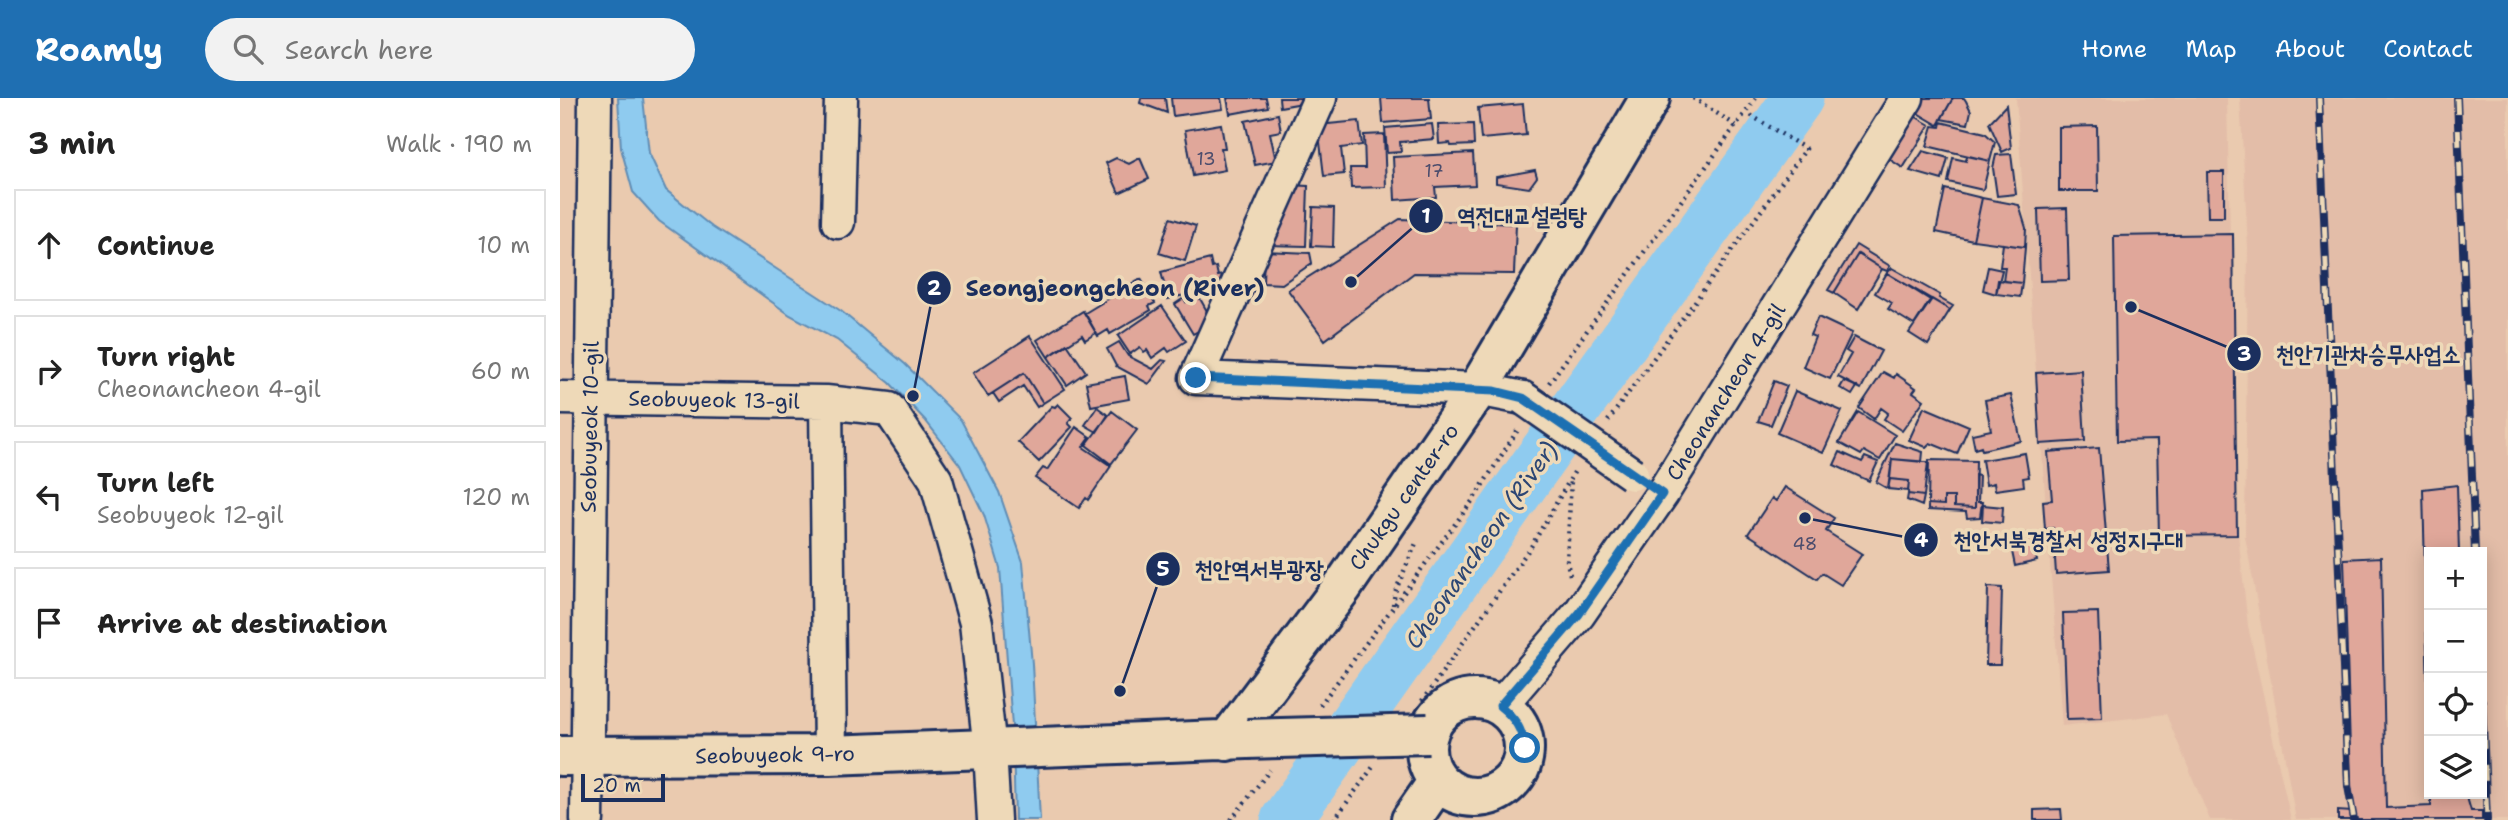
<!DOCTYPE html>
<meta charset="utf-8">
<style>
:root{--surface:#fff;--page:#f2f2f2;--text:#222;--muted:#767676;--line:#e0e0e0;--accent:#1f6fb2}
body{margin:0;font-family:"Shantell Sans","Poor Story",sans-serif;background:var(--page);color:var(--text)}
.controls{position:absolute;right:21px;bottom:21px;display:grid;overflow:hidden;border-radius:0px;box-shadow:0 4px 18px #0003}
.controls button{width:63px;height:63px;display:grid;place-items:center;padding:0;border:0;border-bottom:2px solid var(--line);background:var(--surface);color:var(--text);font:35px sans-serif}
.scale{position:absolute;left:21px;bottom:18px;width:84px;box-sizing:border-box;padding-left:7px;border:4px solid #1b2f5e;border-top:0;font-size:19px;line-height:24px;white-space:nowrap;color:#1b2f5e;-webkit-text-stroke:5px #eed9b8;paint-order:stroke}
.stop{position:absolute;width:21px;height:21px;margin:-16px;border:5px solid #1f6fb2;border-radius:50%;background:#fff}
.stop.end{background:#1f6fb2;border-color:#fff;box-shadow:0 2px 7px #0008}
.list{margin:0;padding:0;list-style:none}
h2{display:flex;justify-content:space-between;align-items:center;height:91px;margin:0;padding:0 28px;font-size:30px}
h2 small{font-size:23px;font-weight:400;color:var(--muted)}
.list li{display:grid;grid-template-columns:46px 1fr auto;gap:21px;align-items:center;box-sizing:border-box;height:112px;margin:0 14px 14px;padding:0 14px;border:2px solid var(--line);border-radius:0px}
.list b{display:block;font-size:26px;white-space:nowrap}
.list p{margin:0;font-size:23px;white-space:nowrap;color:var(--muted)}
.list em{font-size:23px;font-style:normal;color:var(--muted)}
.icon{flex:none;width:38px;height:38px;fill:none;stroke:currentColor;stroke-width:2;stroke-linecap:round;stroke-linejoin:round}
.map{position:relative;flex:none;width:1948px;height:722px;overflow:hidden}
header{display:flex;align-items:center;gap:42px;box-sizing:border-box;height:98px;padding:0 35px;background:var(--accent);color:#fff}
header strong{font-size:33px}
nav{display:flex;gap:38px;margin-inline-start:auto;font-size:24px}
.search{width:490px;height:63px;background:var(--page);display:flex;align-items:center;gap:18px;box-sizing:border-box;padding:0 24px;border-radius:38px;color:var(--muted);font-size:26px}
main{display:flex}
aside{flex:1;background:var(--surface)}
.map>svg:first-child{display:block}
.built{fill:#e3bda8;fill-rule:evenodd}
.water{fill:#8fcbef;stroke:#618db5;stroke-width:2}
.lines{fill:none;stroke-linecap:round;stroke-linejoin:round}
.river{stroke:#8fcbef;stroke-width:51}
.building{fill:#e0a79a;stroke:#1b2f5e;stroke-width:2}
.minor-casing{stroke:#1b2f5e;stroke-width:37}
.tertiary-casing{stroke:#1b2f5e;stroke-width:44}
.path{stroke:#1b2f5e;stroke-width:4.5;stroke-dasharray:2 5;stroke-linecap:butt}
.minor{stroke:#eed9b8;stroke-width:32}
.tertiary{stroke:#eed9b8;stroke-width:38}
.rail-casing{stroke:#1b2f5e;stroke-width:8}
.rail{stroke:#eed9b8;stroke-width:5;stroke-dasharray:16;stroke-linecap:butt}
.minor-bridge-casing{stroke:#1b2f5e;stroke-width:37;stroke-linecap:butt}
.tertiary-bridge-casing{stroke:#1b2f5e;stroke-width:44;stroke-linecap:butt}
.minor-bridge{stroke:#eed9b8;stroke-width:32}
.tertiary-bridge{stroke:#eed9b8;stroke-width:38}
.route{stroke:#1f6fb2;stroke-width:9}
.labels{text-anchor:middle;stroke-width:7;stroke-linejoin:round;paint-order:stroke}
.number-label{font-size:18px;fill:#4c4d6d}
.street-label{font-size:21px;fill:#1b2f5e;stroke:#eed9b8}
.water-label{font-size:23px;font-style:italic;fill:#2c4674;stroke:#eed9b8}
.leader{fill:none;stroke:#1b2f5e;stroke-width:2.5}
.callout-dot{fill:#1b2f5e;stroke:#eed9b8;stroke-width:2.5}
.mark-label{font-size:21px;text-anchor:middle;font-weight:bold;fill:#fff}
.callout-label{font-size:23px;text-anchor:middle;font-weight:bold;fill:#1b2f5e;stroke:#eed9b8;stroke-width:7;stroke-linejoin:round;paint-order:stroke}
</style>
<header>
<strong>Roamly</strong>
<div class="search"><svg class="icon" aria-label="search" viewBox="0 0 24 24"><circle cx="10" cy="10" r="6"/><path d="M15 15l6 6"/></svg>Search here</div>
<nav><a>Home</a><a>Map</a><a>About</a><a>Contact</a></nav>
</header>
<main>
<aside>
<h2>3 min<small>Walk · 190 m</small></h2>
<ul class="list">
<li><svg class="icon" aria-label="ahead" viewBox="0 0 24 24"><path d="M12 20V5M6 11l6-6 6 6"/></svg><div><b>Continue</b></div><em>10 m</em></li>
<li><svg class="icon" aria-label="right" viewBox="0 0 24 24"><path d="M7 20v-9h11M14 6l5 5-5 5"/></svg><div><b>Turn right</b><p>Cheonancheon 4-gil</p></div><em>60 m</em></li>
<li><svg class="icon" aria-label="left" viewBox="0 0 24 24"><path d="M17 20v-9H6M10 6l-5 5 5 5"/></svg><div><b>Turn left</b><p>Seobuyeok 12-gil</p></div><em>120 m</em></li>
<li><svg class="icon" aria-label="arrive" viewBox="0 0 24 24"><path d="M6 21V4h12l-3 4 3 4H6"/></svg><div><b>Arrive at destination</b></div></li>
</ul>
</aside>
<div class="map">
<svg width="1948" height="722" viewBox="0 0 1948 722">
<rect width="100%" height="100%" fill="#eacaaf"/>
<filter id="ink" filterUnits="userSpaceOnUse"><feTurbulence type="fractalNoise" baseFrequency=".0143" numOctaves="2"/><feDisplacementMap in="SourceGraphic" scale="14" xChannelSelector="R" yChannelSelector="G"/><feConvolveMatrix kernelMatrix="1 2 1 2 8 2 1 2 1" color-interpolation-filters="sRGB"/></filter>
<g filter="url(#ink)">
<path class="built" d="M1456 0H1667L1676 417 1688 528 1731 722H1650L1606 616 1502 628Z
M1680 0H1948V722H1736L1685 438 1688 149ZM1869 454H1922V696H1869Z"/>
<path class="water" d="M58 0H83L89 55 106 92 152 129 281 213 345 266 401 322 439 394 463 464 472 566 480 722H455L453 641 440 470 424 417 400 367 365 322 330 285 277 242 230 217 99 123 73 94 61 50Z"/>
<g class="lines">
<path class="river" d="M726 722 1019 306 1238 0"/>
</g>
<path class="building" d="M581 0H605L607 15 580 5Z
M611 0H661L663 11 613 18Z
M667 0H706L708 9 670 16Z
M719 0H745L742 5 720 9Z
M821 0H869L871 21 823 25Z
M1355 0H1393L1378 27 1349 10Z
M1393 0H1404L1406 3 1411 13 1408 26 1381 21Z
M963 6 966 37 921 41 918 10Z
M1446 7 1451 50 1442 54 1429 25Z
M1349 15 1370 27 1343 70 1323 57Z
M718 16 721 33 710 35 716 63 695 67 685 23Z
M799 23 802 47 781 50 784 76 764 78 758 27Z
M1381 24 1425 35 1435 44 1430 63 1367 48 1373 28 1380 29Z
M661 26 665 50H661L665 72 633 78 625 32Z
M872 26 874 41 840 44 841 54 827 55 825 30Z
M913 26 914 47 891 48 890 45 879 46 878 27Z
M1537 28 1538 93H1499V29Z
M824 36 826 89 791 90 790 70H805L804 37Z
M1363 53 1388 60 1382 82 1350 73Z
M913 55 915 87 875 89 876 99 835 102 833 59Z
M1451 56 1456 96 1437 98 1433 70 1436 57Z
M1407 58 1430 63 1423 92 1388 84 1393 60 1406 63Z
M556 60 569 66 580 60 589 81 559 95 546 65Z
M975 72 977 79 969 90 936 85V79Z
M1647 74H1664V119H1648Z
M728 87 748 88 746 148 706 147 711 123H723L724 116H727Z
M1385 91 1422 100 1413 142 1376 134Z
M1422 100 1459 107 1466 130 1465 149 1413 142Z
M753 109 774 110 773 149 751 148Z
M1507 110 1509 182 1480 183 1478 111Z
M610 120 636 128 625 163 599 155Z
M840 121 956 126 954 176 854 175 765 242 728 192Z
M1673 136 1677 437 1599 438 1597 342 1557 343 1554 138Z
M1443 146 1465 149 1462 185 1443 183 1445 169H1440Z
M1296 147 1330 168 1327 173 1322 171 1298 156 1274 195 1268 192Z
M704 153 750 155 752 165 722 186 703 185Z
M1298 156 1322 171 1298 211 1274 195Z
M650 161 652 170 656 169 658 178 663 177 666 187 608 201 601 174Z
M1428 169 1442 172 1436 196 1423 192Z
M1332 170 1380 197 1379 200 1393 208 1390 212 1327 175Z
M1327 175 1370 202 1354 227 1328 211 1332 205 1315 195Z
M581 181 595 205 589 208 591 212 550 236 548 232 538 238 525 215Z
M1438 182 1462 185 1460 199 1436 196Z
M638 197 653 224 633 236 615 206 624 200 626 204Z
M1372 201 1390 212 1368 247 1349 235Z
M602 208 626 243 609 254 606 250 592 260 587 252 584 254 580 249 570 256 558 238Z
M523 213 536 235 525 242 522 237 488 259 477 242Z
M1258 219 1292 235 1270 281 1243 269 1255 239 1250 237Z
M470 238 505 291 483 305 464 275 428 298 413 275Z
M1294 239 1321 253 1301 291 1278 279 1291 256 1286 253Z
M559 244 568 258 593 271 602 262 606 263 589 286 556 268 547 251Z
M507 246 526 274 507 287 488 259Z
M1521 272 1525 343 1480 346 1476 275Z
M1323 274 1334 280 1336 276 1356 290 1353 294 1364 302 1342 333 1324 321 1328 315 1321 310 1314 321 1299 310Z
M464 275 483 305 477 309 463 288 439 304 433 295Z
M565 278 569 301 531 308 526 285Z
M1214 283 1227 288 1211 327 1198 323Z
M1284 283 1297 289 1292 297 1280 290Z
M1235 293 1282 313 1263 355 1217 335Z
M1451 297 1461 343 1422 352 1421 349 1415 351 1412 336 1431 332 1425 302Z
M498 306 512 320 508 325 512 329 479 364 458 344 492 308 495 309Z
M537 309 548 317 537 334 525 327Z
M1364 309 1409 328 1397 356 1370 345 1366 349 1349 342Z
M552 313 577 332 551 366 526 347Z
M1298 314 1335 337 1320 362 1304 353 1301 357 1279 345Z
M516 329 530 339 523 349 551 368 528 402 526 400 519 410 475 380 483 370 487 372Z
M1335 345 1363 354 1362 364 1332 361 1328 391 1316 384Z
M1539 350 1549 472 1496 476 1493 430 1485 431 1483 403 1492 402 1488 354Z
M1280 354 1302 364 1305 359 1318 364 1309 383 1274 367Z
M1465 355 1469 379 1463 380 1464 388 1435 392 1434 385 1426 387 1422 362Z
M1332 361 1368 364 1364 398 1348 396 1349 383 1330 381Z
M1369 362 1416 363 1415 410 1394 409V399H1384V407L1368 406Z
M1415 377 1419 378 1418 404H1422L1420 419 1407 420 1406 414 1368 412V406L1384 407V399H1394V409L1415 410Z
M1330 381 1349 383 1348 393 1328 391Z
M1897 387 1899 454H1869V634L1863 391Z
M1225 389 1274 420 1266 433 1302 456 1281 487 1262 475 1257 481 1188 436 1212 400 1216 403Z
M1348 396 1364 398 1362 408 1347 402Z
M1423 407 1443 409 1442 425 1422 423Z
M1471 435 1477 463 1455 468 1449 439Z
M1821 459 1826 710 1871 708V696H1906L1911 713H1922V722H1778V713L1792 714 1784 461Z
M1428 489 1442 490 1440 567H1426Z
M1538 514 1542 620 1507 621 1503 515Z
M1501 711 1502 722H1474V712Z"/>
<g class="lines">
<defs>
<path id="minor" d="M760 0 636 280 918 291 963 300
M278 124 281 0
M0 300 266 304 329 311 376 382 416 525 430 652 434 722
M266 304 270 657
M940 608 1019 516 1102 396 1347 0
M27 722 35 0"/>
<path id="tertiary" d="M866 650a49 49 0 1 1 98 0a49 49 0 1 1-98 0Z
M667 643 783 488 918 291 1090 0
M0 658 270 657 687 641
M851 722 878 683"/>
</defs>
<use href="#minor" class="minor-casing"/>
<use href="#tertiary" class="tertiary-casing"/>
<path class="path" d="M1133 0 1177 28
M989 285 1196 0
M1048 323 1246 51 1187 15
M1010 477 1007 464 1011 381
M833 507 835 494 857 443
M862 603 972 447 1016 371
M760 607 913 402 959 330
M671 722 710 672
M774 722 813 669"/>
<use href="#minor" class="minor"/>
<use href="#tertiary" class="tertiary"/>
<defs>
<path id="rail" d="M1759 0 1788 688 1794 722
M1897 0 1915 454
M1922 603 1927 722"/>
</defs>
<use href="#rail" class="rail-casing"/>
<use href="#rail" class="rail"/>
<defs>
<path id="minor-bridge" d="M963 300 1072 376"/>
<path id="tertiary-bridge" d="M687 641 868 636"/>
</defs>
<use href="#minor-bridge" class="minor-bridge-casing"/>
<use href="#tertiary-bridge" class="tertiary-bridge-casing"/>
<use href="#minor-bridge" class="minor-bridge"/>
<use href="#tertiary-bridge" class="tertiary-bridge"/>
</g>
</g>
<g class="lines" filter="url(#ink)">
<path class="route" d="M636 280 935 293 963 300 1102 396 1019 516 940 608C955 620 962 631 965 650"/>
</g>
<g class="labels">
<g class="number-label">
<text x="646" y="67">13</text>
<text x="874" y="79">17</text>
<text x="1245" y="452">48</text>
</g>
<g class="street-label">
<text transform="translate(1166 294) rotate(-58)" y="7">Cheonancheon 4-gil</text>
<text transform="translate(154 302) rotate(1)" y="7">Seobuyeok 13-gil</text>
<text transform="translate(30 329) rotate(-89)" y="7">Seobuyeok 10-gil</text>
<text transform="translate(844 399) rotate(-55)" y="7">Chukgu center-ro</text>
<text transform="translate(215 657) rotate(-1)" y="7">Seobuyeok 9-ro</text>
</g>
<g class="water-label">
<text transform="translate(921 447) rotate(-55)" y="8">Cheonancheon (River)</text>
</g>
</g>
<path class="leader" d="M791 184L866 118M353 298L374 190M1571 209L1684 256M1245 420L1361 442M560 593L603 471"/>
<g class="callout-dot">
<circle cx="791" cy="184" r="7"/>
<circle cx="353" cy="298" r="7"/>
<circle cx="1571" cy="209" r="7"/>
<circle cx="1245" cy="420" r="7"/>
<circle cx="560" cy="593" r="7"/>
<circle cx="866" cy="118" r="18"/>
<circle cx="374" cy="190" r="18"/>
<circle cx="1684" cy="256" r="18"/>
<circle cx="1361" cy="442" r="18"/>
<circle cx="603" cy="471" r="18"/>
</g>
<g class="mark-label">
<text x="866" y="125">1</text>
<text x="374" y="197">2</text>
<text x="1684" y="263">3</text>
<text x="1361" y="449">4</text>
<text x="603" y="478">5</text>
</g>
<g class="callout-label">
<text x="962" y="126">역전대교설렁탕</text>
<text x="555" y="198">Seongjeongcheon (River)</text>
<text x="1808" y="264">천안기관차승무사업소</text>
<text x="1508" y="450">천안서북경찰서 성정지구대</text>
<text x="699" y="479">천안역서부광장</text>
</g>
</svg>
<div class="controls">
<button>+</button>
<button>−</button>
<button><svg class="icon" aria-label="locate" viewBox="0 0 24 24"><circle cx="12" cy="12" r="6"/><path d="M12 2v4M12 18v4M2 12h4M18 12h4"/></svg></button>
<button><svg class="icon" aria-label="layers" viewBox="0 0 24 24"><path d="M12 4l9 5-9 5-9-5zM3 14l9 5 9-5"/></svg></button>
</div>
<div class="scale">20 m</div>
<div class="stop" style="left:965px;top:650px"></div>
<div class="stop end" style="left:636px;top:280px"></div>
</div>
</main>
